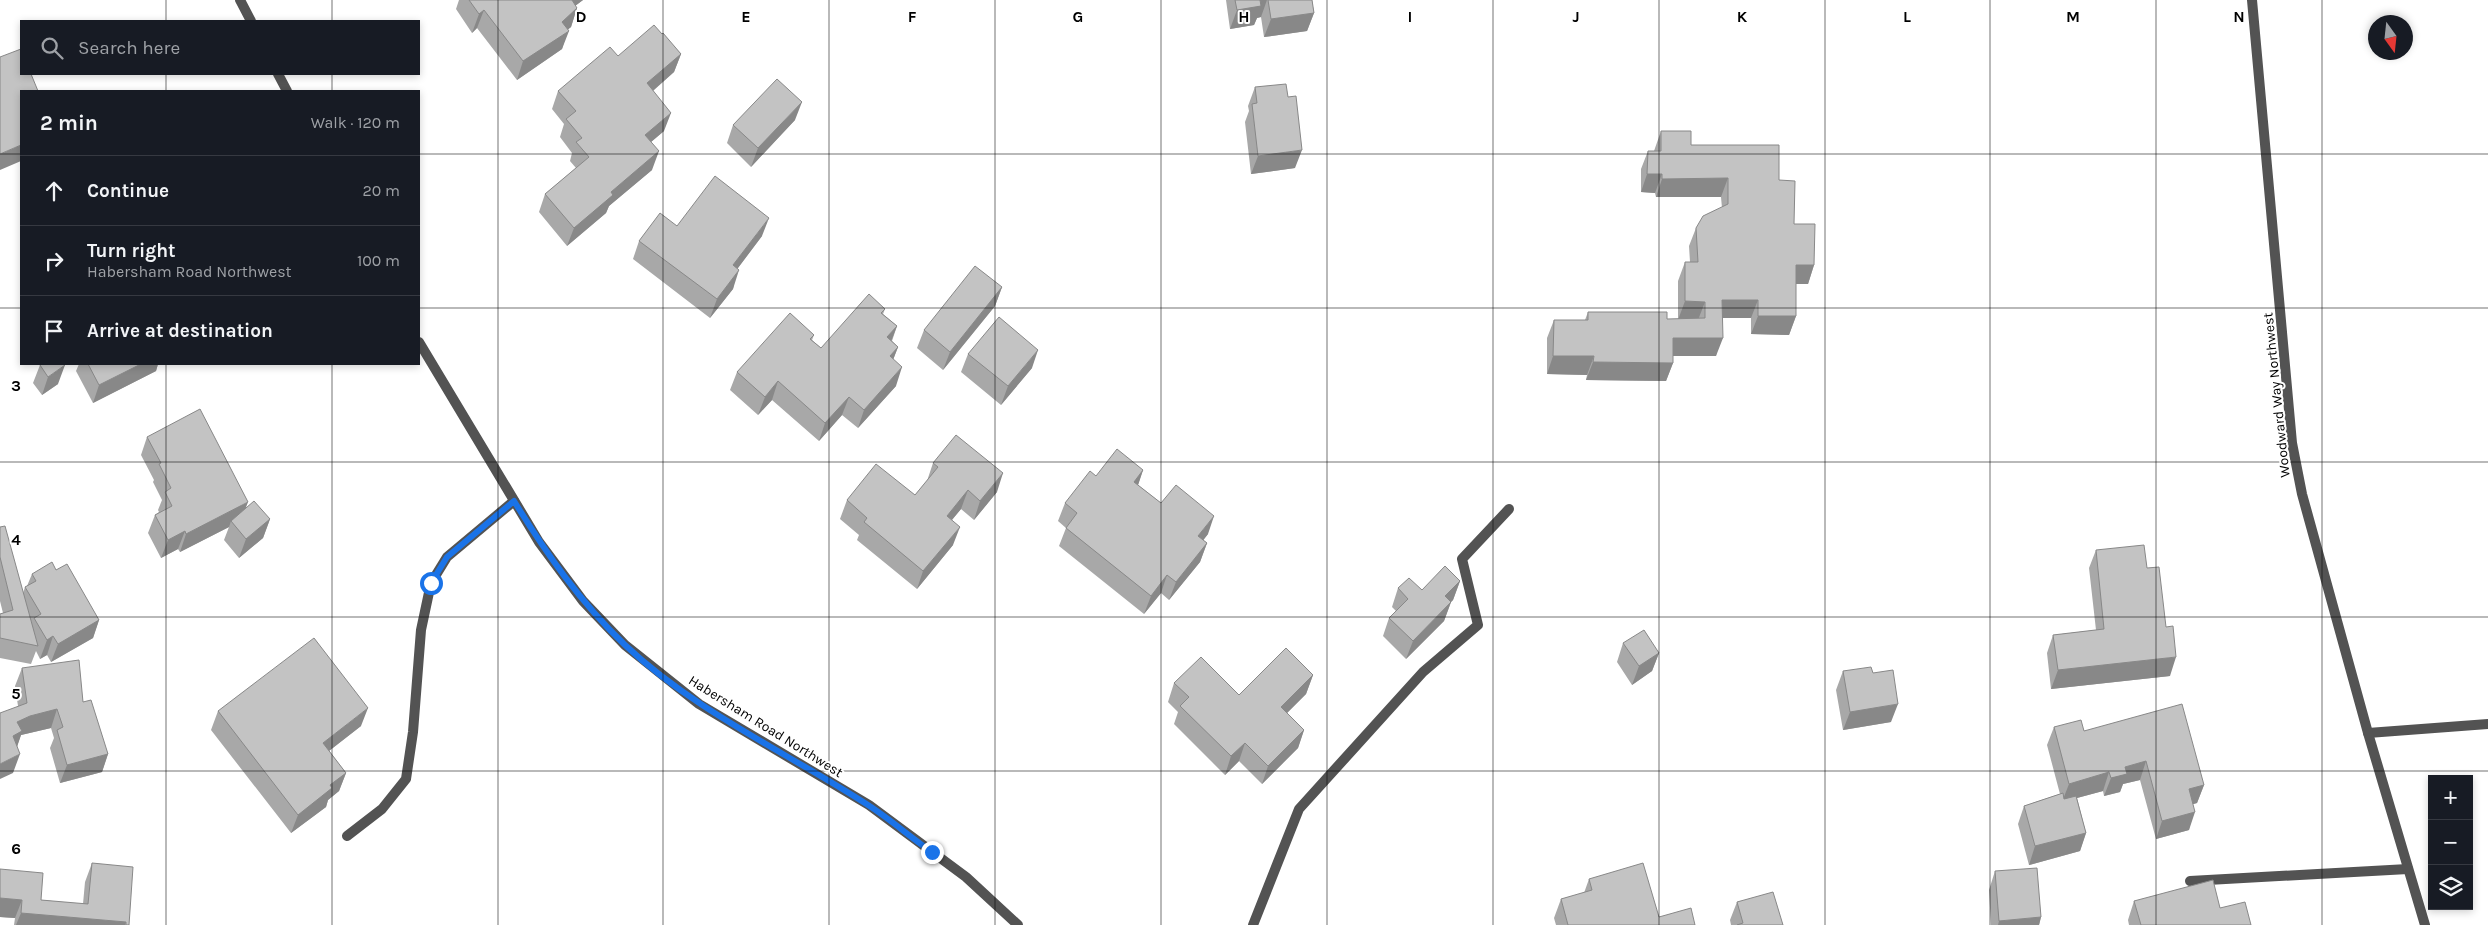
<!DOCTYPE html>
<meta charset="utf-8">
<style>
:root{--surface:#171b24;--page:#242831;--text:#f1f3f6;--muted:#9ea1a6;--line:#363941}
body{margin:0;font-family:Karla,sans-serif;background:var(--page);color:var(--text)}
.controls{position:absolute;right:15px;bottom:15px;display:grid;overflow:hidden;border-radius:0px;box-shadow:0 2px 8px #0003}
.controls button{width:45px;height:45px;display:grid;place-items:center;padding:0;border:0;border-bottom:1px solid var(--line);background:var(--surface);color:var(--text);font:25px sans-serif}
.compass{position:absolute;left:2368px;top:15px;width:45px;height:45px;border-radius:50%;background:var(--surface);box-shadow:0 2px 8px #0003;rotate:165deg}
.stop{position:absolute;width:15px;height:15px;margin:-11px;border:4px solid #1a73e8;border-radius:50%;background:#fff}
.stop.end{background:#1a73e8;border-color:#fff;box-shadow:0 1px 5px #0008}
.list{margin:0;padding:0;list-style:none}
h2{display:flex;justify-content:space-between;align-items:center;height:65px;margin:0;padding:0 20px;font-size:21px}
h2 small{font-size:16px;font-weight:400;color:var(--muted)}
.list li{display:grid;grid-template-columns:32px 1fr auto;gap:15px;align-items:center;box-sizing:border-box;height:70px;padding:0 20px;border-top:1px solid var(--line)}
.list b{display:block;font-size:19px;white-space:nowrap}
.list p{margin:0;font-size:16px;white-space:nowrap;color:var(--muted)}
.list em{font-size:16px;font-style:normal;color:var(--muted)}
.icon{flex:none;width:28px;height:28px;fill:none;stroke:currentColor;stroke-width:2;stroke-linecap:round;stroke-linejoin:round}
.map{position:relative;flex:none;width:2488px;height:925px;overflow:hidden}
.search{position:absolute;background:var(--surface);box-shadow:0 2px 8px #0003;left:20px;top:20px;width:400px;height:55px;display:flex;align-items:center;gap:12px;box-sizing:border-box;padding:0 18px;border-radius:0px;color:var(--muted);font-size:19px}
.panel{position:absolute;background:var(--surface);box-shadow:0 2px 8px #0003;left:20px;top:90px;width:400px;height:275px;border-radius:0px}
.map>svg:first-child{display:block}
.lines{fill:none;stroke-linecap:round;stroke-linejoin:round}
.service{stroke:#535353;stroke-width:10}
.minor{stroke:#535353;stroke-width:10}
.wall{fill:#a8a8a8}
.shaded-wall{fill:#888}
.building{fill:#c3c3c3;stroke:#888}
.route{stroke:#1a73e8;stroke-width:6}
.grid{fill:none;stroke:#000;stroke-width:1;stroke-opacity:0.55}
.labels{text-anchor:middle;stroke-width:4;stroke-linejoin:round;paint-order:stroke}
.street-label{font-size:14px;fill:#000;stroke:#fff}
.grid-label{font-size:16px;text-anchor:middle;font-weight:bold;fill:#000;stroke:#fff;stroke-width:4;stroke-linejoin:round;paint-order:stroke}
</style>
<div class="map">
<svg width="2488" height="925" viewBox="0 0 2488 925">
<rect width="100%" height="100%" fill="#fff"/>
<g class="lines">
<path class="service" d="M2368 733 2488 724
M347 836 382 809 406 779 413 732 421 630 431 583 447 557 514 501
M2190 881 2408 869
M1253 925 1299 809 1423 672 1478 625 1462 559 1509 509"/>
<path class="minor" d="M240 0 251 21
M2252 0 2292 443 2302 494 2368 733 2425 925
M278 74 287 91
M419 342 539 542 583 601 625 645 699 704 869 805 966 877 1018 925"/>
</g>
<path class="wall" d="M459 0H583L575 6 577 8 571 27 568 29 562 49 517 80 477 28 472 33 456 9Z
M1226 0H1312L1314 13 1307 31 1264 37 1261 17 1257 18 1254 25 1230 29Z
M662 34 681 54 674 72 653 91 664 131 651 142 652 170 609 206 606 213 567 246 539 212 545 194 576 168 570 161 572 153 560 137 564 124 552 109 558 91Z
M1255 87 1295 168 1251 174 1245 122 1249 111 1248 106Z
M795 120 751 167 727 143 733 125Z
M1661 131 1691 145 1779 180 1794 224 1814 265 1808 284H1796V316L1789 335 1751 334V318H1722L1716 356H1673V363L1666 381 1586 380 1587 375 1547 374V338L1554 320H1585L1588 312 1667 319H1678V281L1685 262H1690L1689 246 1696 228 1722 208 1721 197H1656L1655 193 1641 192V169L1648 151H1654Z
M677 226 762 236 737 269 733 289 710 318 633 259 639 241Z
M1002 287 995 306 943 370 917 348 924 330Z
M885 309 883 314 897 326 892 341 898 347 893 360 896 386 858 428 842 415 819 441 772 400 758 415 730 390 737 372 814 335 812 340 821 348Z
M968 354 1032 368 1001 405 961 372Z
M79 364H158L156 371 93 403 76 371Z
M40 365 58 384 42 395 33 383Z
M147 437 246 509 270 519 263 538 239 558 224 540 229 527 180 552 178 549 161 558 148 533 155 515 159 512 158 510 162 500 153 482 154 480 141 455Z
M933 463 997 492 974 520 961 509 952 520 953 545 917 589 857 540 859 535 840 519 847 500 915 495 927 481Z
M1143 470 1138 485 1161 503 1208 534 1203 540 1207 543 1200 562 1169 600 1161 593 1144 614 1059 546 1066 528 1058 521 1065 503 1096 476Z
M0 527 23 593 25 587 27 586 32 574 56 570 99 620 93 638 51 662 47 655 40 659 36 651 31 664 0 658V614L3 613 0 601Z
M2096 550 2147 568 2170 676 2051 689 2047 653 2053 635 2096 630 2089 568Z
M1460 581 1453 600 1451 602 1444 621 1406 659 1383 636 1389 618 1396 611 1392 607 1398 588 1422 590Z
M1623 643 1659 653 1652 671 1632 685 1617 662Z
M22 668 83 702 108 754 102 772 60 783 50 748 54 738 51 728 21 735 17 746 13 773 18 706 15 686Z
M1843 671 1873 673 1891 722 1843 730 1836 690Z
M1313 675 1306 694 1287 713 1304 730 1298 748 1262 784 1239 761 1225 775 1174 724 1178 712 1168 702 1174 683 1239 695Z
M218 711 361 726 329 751 346 773 339 791 328 800 326 807 291 833 211 730Z
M2054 727 2084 731 2204 785 2197 803 2193 804 2189 830 2156 839 2140 780 2123 784 2120 792 2104 796 2103 791 2077 798 2086 833 2080 851 2029 865 2018 824 2024 806 2060 794 2047 745Z
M92 863 129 925H14L15 918 0 917V869L41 900 83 904 85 882Z
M1995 871 2041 917 2039 925H1991L1989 890Z
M1589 879 1659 917 1695 925H1556L1554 918 1561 899 1584 893Z
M2134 901 2220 908 2251 925H2129L2128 920Z
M1737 902 1783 925H1731L1730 920Z"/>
<path class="shaded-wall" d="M568 0H583L563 15Z
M1260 0H1267L1261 17 1257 18 1254 25 1230 29 1237 10Z
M577 8 571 27 558 38 569 31 562 49 517 80 523 61 562 22Z
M484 10 477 28 472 33 479 14Z
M1314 13 1307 31 1264 37 1271 19Z
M681 54 674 72 640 102 647 83Z
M802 102 795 120 751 167 758 148Z
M671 113 664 131 638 153 645 135Z
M21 145V161L0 170V154Z
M1302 150 1295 168 1251 174 1258 156Z
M659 151 652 170 609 206 606 213 567 246 574 228 611 192Z
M1647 174H1662L1655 193 1641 192Z
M1728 178 1721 197H1656L1662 179Z
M769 218 762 236 726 284 733 265Z
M1796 265H1814L1808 284H1789Z
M739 270 733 289 710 318 717 299Z
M1002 287 995 306 943 370 950 352Z
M1722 300H1758L1751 318H1716Z
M1685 301 1705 302 1698 320H1678Z
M1758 316H1796L1789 335 1751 334Z
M897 326 890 344 887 337Z
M1673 338H1723L1716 356H1666Z
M898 347 891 365 890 356Z
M1038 350 1032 368 1001 405 1008 386Z
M1553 356H1594L1587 375 1547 374Z
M1593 362 1673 363 1666 381 1586 380Z
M141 364H158L156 371 93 403 99 385Z
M65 365 58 384 42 395 48 377Z
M902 367 896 386 858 428 864 410Z
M778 381 772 400 758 415 765 397Z
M849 397 842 415 819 441 825 423Z
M1143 470 1137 488 1134 482Z
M1003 473 997 492 974 520 980 501Z
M968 490 961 509 940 534 947 516Z
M248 502 241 521H231L229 527 180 552 186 534Z
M1214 516 1208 534 1192 555 1198 536Z
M270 519 263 538 239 558 246 539Z
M960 527 953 545 917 589 923 571Z
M185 531 178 549 161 558 168 540Z
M1207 543 1200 562 1169 600 1176 582Z
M1167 575 1161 593 1144 614 1151 596Z
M1460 581 1453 600 1438 615 1445 596Z
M1451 602 1444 621 1406 659 1413 641Z
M99 620 93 638 51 662 58 644Z
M53 636 47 655 40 659 47 640Z
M1659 653 1652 671 1632 685 1639 666Z
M2176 657 2170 676 2051 689 2058 670Z
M1313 675 1306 694 1275 725 1281 707Z
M1898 704 1891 722 1843 730 1850 712Z
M368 708 361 726 316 761 323 743Z
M57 709 51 728 21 735 16 750 12 739 17 722 30 716Z
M1304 730 1298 748 1262 784 1268 766Z
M1245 743 1239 761 1225 775 1231 756Z
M20 754 13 773 0 779V764Z
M108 754 102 772 60 783 67 765Z
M2146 761 2140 780 2123 784 2120 792 2104 796 2111 778 2125 767Z
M2109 772 2103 791 2062 802 2069 784Z
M346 773 339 791 328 800 326 807 291 833 298 815 330 785Z
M2204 785 2197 803 2183 807 2189 789Z
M2195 812 2189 830 2156 839 2162 821Z
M2086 833 2080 851 2029 865 2035 846Z
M0 898 22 900 15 918 0 917Z
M21 913 126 922 125 925H16Z
M2041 917 2039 925H1998L1999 921Z"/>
<path class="building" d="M469 0H572L577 8 562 22 569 31 523 61 484 10 479 14Z
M1235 0H1262H1260L1261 6 1237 10Z
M1268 0H1312L1314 13 1271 19Z
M654 25 662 34 663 33 681 54 647 83 671 113 645 135 659 151 611 192 613 195 574 228 545 194 589 157 576 142 582 138 566 119 576 111 558 91 610 47 618 56Z
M21 49V74H31L38 91H21V145L0 154V57Z
M777 79 802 102 758 148 733 125Z
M1286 84 1288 97 1296 96 1302 150 1258 156 1252 104 1257 103 1255 87Z
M1661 131H1691V145H1779V180L1795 181 1794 224H1815L1814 265H1796V316H1758V300H1722L1723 338H1673V363L1593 362 1594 356H1553L1554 320H1588V312H1667V319L1705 318V302L1685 301V262H1698L1696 228 1703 216 1728 204V178L1662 179V174H1647L1648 151H1661Z
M715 176 769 218 733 265 739 270 717 299 639 241 660 213 677 226Z
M975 266 1002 287 950 352 924 330Z
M869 294 885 309 881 313 897 326 887 337 898 347 890 356 902 367 864 410 849 397 825 423 778 381 765 397 737 372 790 313 814 335 810 339 821 348Z
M999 317 1038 350 1008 386 968 354Z
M41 364H64L65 365 48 377 40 365Z
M88 364H141L99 385Z
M200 409 248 502 186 534 185 531 168 540 155 515 172 506 165 492 171 488 159 464 161 463 147 437Z
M956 435 1003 473 980 501 968 490 947 516 960 527 923 571 864 522 867 518 847 500 876 464 915 495 938 467 933 463Z
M1117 449 1143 470 1134 482 1161 503 1176 485 1214 516 1198 536 1207 543 1176 582 1167 575 1151 596 1066 528 1077 513 1065 503 1090 471 1096 476Z
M254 501 270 519 246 539 231 521Z
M5 526 38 646 0 638V614L13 610 0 557V527Z
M2144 545 2147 568 2159 567 2166 627 2173 626 2176 657 2058 670 2053 635 2104 629 2096 550Z
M52 562 56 570 67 564 99 620 58 644 53 636 47 640 34 618 41 614 25 587 36 581 32 574Z
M1445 566 1460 581 1445 596 1451 602 1413 641 1389 618 1408 599 1398 588 1409 578 1422 590Z
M1644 630 1659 653 1639 666 1623 643Z
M314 638 368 708 323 743 346 773 330 785 332 788 298 815 218 711Z
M1286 648 1313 675 1281 707 1304 730 1268 766 1245 743 1231 756 1180 706 1189 697 1174 683 1201 657 1239 695Z
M79 660 83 702 91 700 108 754 67 765 57 730 63 727 57 709 30 716 17 722 22 731 13 736 20 754 0 764V713L27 703 22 668Z
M1871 667 1873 673 1893 670 1898 704 1850 712 1843 671Z
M2182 704 2204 785 2189 789 2195 812 2162 821 2146 761 2125 767 2127 774 2111 778 2109 772 2069 784 2054 727 2081 720 2084 731Z
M2063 793 2064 799 2076 796 2086 833 2035 846 2024 806Z
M92 863 133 867 129 925H126V922L21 913 22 900 0 898V869L43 873 41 900 88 904Z
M1643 863 1659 917 1691 908 1695 925H1568L1561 899 1592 890 1589 879Z
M2037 868 2041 917 1999 921 1995 871Z
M2213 880 2220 908 2245 902 2251 925H2141L2134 901Z
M1773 892 1783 925H1737L1743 923 1737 902Z"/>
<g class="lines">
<path class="route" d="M431 583 447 557 514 501C546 553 580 602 625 645 696 712 786 752 868 805 890 819 910 837 932 852"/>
</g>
<path class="grid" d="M166 0V21M332 0V21M498 0V925M663 0V925M829 0V925M995 0V925M1161 0V925M1327 0V925M1493 0V925M1659 0V925M1825 0V925M1990 0V925M2156 0V925M2322 0V925M166 74V91M332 74V91M0 154H21M419 154H2488M0 308H21M419 308H2488M166 364V925M332 364V925M0 462H2488M0 617H2488M0 771H2488"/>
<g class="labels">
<g class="street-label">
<text transform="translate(2276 395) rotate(-96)" y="5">Woodward Way Northwest</text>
<text transform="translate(766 726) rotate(32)" y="5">Habersham Road Northwest</text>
</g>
</g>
<g class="grid-label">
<text x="581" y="22">D</text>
<text x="746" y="22">E</text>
<text x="912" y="22">F</text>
<text x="1078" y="22">G</text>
<text x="1244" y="22">H</text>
<text x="1410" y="22">I</text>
<text x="1576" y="22">J</text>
<text x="1742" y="22">K</text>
<text x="1907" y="22">L</text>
<text x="2073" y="22">M</text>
<text x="2239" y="22">N</text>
<text x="16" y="391">3</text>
<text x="16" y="545">4</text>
<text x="16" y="699">5</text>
<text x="16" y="854">6</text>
</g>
</svg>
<div class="controls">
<button>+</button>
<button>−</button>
<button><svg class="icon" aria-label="layers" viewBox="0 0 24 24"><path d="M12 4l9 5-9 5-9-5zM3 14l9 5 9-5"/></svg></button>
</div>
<svg class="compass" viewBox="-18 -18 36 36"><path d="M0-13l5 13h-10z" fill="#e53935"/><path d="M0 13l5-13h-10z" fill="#9ea1a6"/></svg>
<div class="stop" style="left:431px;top:583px"></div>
<div class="stop end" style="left:932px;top:852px"></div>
<div class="search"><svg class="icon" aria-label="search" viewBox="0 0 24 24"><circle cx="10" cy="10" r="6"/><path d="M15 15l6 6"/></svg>Search here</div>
<section class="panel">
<h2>2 min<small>Walk · 120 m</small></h2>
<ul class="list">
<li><svg class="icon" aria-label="ahead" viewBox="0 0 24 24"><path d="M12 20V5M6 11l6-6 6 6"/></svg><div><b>Continue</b></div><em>20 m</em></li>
<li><svg class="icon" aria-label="right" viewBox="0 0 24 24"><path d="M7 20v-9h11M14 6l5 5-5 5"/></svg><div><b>Turn right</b><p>Habersham Road Northwest</p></div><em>100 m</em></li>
<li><svg class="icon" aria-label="arrive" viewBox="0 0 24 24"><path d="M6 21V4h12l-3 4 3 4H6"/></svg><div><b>Arrive at destination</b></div></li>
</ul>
</section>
</div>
